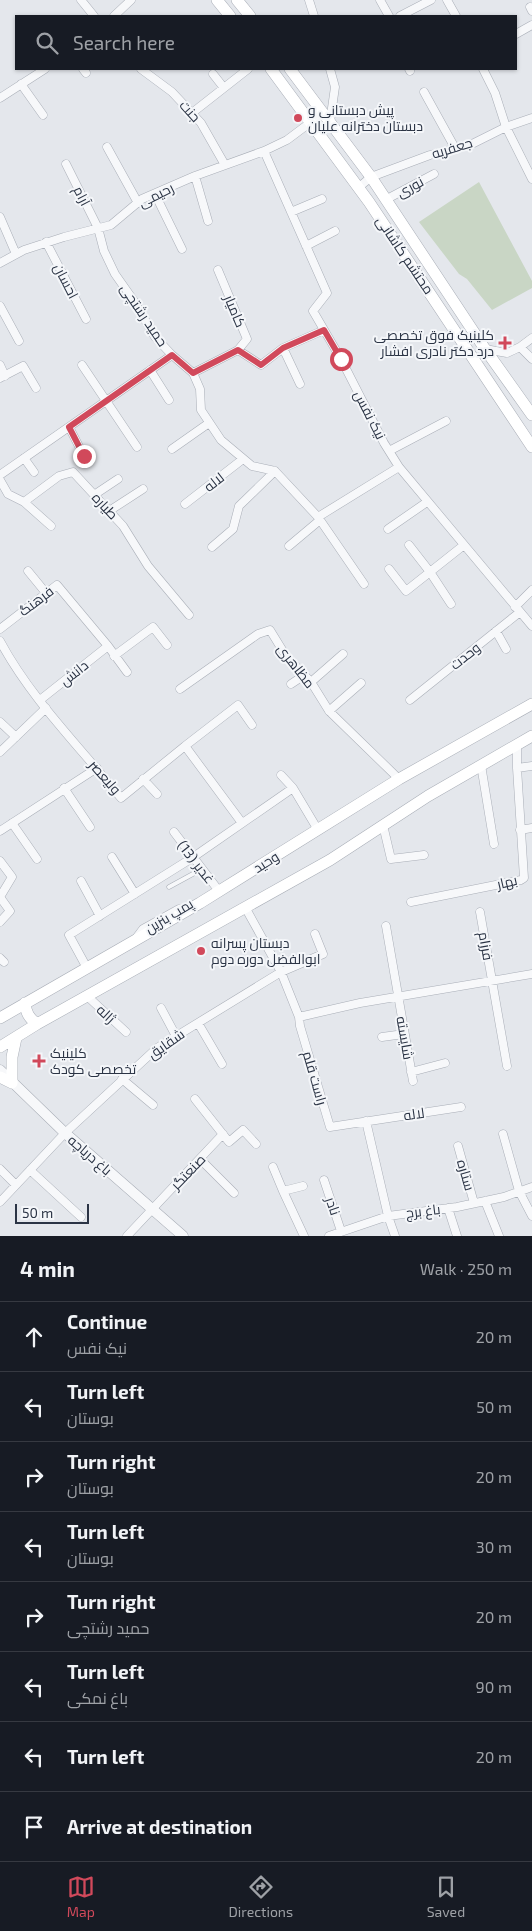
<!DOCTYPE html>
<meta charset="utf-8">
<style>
:root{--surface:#171b24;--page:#242831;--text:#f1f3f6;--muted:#9ea1a6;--line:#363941;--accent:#d1495b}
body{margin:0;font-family:"Exo 2",Cairo,sans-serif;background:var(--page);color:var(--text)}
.scale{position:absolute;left:15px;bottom:12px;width:74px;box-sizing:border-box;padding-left:5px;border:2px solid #2b3445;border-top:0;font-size:14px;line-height:18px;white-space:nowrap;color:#2b3445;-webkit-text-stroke:4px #f4f6f9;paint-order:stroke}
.stop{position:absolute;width:15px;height:15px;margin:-11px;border:4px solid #d1495b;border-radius:50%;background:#fff}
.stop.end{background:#d1495b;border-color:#fff;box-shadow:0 1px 5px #0008}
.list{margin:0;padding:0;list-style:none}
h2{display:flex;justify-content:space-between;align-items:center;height:65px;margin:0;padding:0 20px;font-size:21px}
h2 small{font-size:16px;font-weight:400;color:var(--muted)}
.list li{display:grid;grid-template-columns:32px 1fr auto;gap:15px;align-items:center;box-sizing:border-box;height:70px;padding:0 20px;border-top:1px solid var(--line)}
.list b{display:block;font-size:19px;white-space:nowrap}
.list p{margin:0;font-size:16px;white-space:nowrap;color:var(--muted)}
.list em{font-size:16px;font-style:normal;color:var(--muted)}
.icon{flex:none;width:28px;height:28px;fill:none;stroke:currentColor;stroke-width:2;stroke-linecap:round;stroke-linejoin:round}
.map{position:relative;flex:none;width:532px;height:1236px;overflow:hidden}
.search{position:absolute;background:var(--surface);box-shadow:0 1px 4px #0004;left:15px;right:15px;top:15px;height:55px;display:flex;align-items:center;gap:12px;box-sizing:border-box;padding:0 18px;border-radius:0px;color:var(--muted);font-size:19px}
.sheet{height:625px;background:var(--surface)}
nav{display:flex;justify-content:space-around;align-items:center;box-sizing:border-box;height:70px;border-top:1px solid var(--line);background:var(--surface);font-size:14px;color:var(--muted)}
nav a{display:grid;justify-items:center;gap:2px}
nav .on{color:var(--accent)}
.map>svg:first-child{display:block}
.green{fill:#c9d6c5}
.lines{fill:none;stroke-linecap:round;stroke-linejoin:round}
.service-casing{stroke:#a9aeb7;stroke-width:5}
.minor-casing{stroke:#a9aeb7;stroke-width:9}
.tertiary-casing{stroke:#a9aeb7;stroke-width:11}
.secondary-casing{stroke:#a9aeb7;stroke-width:12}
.service{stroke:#f7f8fa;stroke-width:4}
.minor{stroke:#f7f8fa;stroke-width:8}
.tertiary{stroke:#f7f8fa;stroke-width:10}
.secondary{stroke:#fff;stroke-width:11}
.route{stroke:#d1495b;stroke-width:6}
.poi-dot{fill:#d1495b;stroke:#f4f6f9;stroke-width:2}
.labels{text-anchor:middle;stroke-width:4;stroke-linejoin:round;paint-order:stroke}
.poi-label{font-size:14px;fill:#2b3445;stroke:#f4f6f9;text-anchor:start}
.street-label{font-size:14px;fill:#2b3445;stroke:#f4f6f9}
</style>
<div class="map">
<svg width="532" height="1236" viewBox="0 0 532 1236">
<rect width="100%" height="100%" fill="#e4e7ec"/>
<path class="green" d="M479 182 532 281V288L492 310 467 279 459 274 419 222Z"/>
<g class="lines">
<defs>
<path id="service" d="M169 887 202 869"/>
<path id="minor" d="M81 0 94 16
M309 0 314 16
M380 0 389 16
M447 0 456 16
M530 7 532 11
M114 16 131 0
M400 16 431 0
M516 34 532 25
M83 69 86 73
M141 69 172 92 201 123 225 165
M409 69 410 71
M483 69 495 93 506 127 532 179
M213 74 224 88
M21 84 43 115
M424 92 455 148
M0 98 45 69
M192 113 248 69
M330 122 335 87 330 69
M107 147 138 203
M264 151 327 293 313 311 341 359 384 443 399 467 532 626
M66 164 98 228 104 251 115 274 134 301 155 337 172 355 193 373 200 389 201 410 221 440 252 466 275 471 318 517 364 584
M195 176 208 221
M358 188 371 177 430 155 472 144 506 127 532 118
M155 194 182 249
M387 199 434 174
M291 212 322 199
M0 217 16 254
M46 242 86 319
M306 246 335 231
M0 263 24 250 64 237 111 225 142 199 195 176 264 151 287 140 323 113
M218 270 247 339 238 350
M0 306 19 341
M520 347 532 359
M283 348 300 384
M485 349 507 353
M507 353 520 347 532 338
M0 365 5 376
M82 365 137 447
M150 370 169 400
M193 373 238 350 261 365 283 348 324 330
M0 378 23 366 36 388
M69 427 84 456
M172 449 209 423
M389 451 446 421
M24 458 34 472
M0 475 172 355
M0 480 8 494 24 502 59 476 73 472 123 526 148 566 189 615
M94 495 118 479
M24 502 51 526
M185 504 243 459
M109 511 143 489
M318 517 399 467
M388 529 427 502
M409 545 430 572 451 604
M289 546 320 520
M212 547 233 529 239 506 275 471
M389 569 406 591 464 545
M28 571 46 593
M515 607 532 590
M0 629 57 585 108 646 127 672
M496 631 506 649
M0 641C31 699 80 747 121 798L185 746 242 823
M114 656 153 627 167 645
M311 682 343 654
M291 684 303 676
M180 689 258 634 270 630 286 656 311 682 329 711 399 779
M40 700 108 646
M410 700 520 612
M329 711 361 683
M0 722 16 737
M517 745V768L532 766
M185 746 238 705 252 725
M0 752 46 708
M481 765 494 844
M281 775 293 788 318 830
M143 779 157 794
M64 788 90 827
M12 823 37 859
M383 825 391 859 424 855
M520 830 532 828
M0 831 97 768
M174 832 219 891
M112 857 135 894
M0 861 12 877 0 897
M81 881 100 916
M0 897 10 911 0 922
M411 902 521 880 524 878 517 768
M245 907 281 972 299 1017 300 1026 330 1127 461 1107
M480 912 507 1066
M386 926 413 1081
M137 937 143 929 179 909
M0 958 4 962
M87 968 69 935 192 858 293 788
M87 996 126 1032
M161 1008 176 1036
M299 1017 360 1003 532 974
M198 1023 222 1064
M382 1037 404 1034
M411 1072 445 1063
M122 1079 153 1105
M195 1099 229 1142 243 1130 256 1144
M366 1121 388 1216 395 1236
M503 1134 519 1191 532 1216
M458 1146 474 1203
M200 1159 234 1193
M273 1167 283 1191
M0 1169 16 1185
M30 1170 81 1217
M324 1180 341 1231
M303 1186 283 1191 304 1236
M485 1201 499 1236
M0 1202 65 1133 157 1048 281 972 323 954 315 934
M448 1208 457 1236
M127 1236 223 1134
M329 1236 388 1216 457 1207 504 1197 532 1187"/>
<path id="tertiary" d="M0 1070 65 1133 183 1236"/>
<path id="secondary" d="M217 0 230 16
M237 0 250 16
M271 69 369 202 532 447
M290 69 371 177 485 349 532 415
M25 1003C26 1013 29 1018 37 1024
M0 1018 200 903 399 779 532 704
M0 1047 37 1024 330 860 428 796 532 736
M0 1077 12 1083V1057L16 1038"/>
</defs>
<use href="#service" class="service-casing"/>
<use href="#minor" class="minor-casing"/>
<use href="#tertiary" class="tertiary-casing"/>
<use href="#secondary" class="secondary-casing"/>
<use href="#service" class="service"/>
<use href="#minor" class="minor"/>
<use href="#tertiary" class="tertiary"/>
<use href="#secondary" class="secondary"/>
</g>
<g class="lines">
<path class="route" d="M84 456 69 427 172 355 193 373 238 350 261 365 283 348 324 330 341 359"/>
</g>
<g class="poi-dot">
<circle cx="298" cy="118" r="5"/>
<path d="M502.5 335.5h5v5h5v5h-5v5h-5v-5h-5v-5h5z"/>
<circle cx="201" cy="951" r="5"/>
<path d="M36.5 1053.5h5v5h5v5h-5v5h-5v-5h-5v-5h5z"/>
</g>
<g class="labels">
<g class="poi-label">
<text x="308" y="115">پیش دبستانی و<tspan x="308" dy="16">دبستان دخترانه علیان</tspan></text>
<text x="494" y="340" text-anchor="end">کلینیک فوق تخصصی<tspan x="494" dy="16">درد دکتر نادری افشار</tspan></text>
<text x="211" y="948">دبستان پسرانه<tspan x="211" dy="16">ابوالفضل دوره دوم</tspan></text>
<text x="50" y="1058">کلینیک<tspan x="50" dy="16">تخصصی کودک</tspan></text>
</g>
<g class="street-label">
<text transform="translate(190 111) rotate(48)" y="5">جنت</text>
<text transform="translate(452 148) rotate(-17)" y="5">جعفریه</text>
<text transform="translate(410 187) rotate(-28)" y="5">نوری</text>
<text transform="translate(156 195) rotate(-27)" y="5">رحیمی</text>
<text transform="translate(82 196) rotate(63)" y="5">آرام</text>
<text transform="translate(405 255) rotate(56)" y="5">محتشم کاشانی</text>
<text transform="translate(66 281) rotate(63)" y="5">احسان</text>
<text transform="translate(235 311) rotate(67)" y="5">کامیار</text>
<text transform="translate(144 315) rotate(56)" y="5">حمید رشتچی</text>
<text transform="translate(370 415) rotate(63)" y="5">نیک نفس</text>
<text transform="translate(214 482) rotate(-38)" y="5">لاله</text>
<text transform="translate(105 506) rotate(47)" y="5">طیاره</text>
<text transform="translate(36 601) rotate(-37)" y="5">فرهنگ</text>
<text transform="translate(465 656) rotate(-39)" y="5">وحدت</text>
<text transform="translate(296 666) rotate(52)" y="5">مظاهری</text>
<text transform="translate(74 673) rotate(-39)" y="5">دانش</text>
<text transform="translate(105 777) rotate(49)" y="5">ولیعصر</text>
<text transform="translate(196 862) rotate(52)" y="5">غدیر (13)</text>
<text transform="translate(266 862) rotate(-32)" y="5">وحید</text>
<text transform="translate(507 882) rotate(-13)" y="5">بهار</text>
<text transform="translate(169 916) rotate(-31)" y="5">پمپ بنزین</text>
<text transform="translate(486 946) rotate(80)" y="5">فرزام</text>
<text transform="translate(106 1014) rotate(43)" y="5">ژاله</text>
<text transform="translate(405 1038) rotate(80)" y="5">شایسته</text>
<text transform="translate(166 1044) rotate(-35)" y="5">شقایق</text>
<text transform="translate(315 1078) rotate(74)" y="5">راست قلم</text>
<text transform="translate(414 1114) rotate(-8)" y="5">لاله</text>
<text transform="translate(90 1155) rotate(41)" y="5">باغ دریاچه</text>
<text transform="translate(188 1172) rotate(-46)" y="5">صنعتگر</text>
<text transform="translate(466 1175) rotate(74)" y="5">ستاره</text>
<text transform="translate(333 1206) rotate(71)" y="5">نادر</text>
<text transform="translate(423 1211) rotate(-7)" y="5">باغ برج</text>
</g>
</g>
</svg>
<div class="scale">50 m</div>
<div class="stop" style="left:341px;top:359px"></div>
<div class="stop end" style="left:84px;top:456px"></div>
<div class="search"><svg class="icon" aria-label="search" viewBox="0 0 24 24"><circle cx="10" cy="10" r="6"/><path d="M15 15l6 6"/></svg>Search here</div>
</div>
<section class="sheet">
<h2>4 min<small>Walk · 250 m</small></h2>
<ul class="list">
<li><svg class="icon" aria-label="ahead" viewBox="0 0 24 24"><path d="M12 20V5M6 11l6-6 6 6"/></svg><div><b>Continue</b><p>نیک نفس</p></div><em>20 m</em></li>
<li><svg class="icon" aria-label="left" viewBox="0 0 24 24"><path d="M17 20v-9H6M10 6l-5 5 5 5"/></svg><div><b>Turn left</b><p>بوستان</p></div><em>50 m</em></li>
<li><svg class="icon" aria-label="right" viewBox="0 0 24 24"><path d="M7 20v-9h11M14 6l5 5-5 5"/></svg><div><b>Turn right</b><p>بوستان</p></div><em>20 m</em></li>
<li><svg class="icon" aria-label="left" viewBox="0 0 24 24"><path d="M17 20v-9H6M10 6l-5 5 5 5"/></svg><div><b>Turn left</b><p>بوستان</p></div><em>30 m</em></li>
<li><svg class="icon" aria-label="right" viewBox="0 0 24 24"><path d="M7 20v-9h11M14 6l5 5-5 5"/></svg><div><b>Turn right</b><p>حمید رشتچی</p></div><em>20 m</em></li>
<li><svg class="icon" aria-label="left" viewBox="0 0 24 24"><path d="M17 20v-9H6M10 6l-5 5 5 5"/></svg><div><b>Turn left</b><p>باغ نمکی</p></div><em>90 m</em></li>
<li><svg class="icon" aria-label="left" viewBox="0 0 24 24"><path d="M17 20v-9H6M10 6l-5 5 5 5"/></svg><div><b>Turn left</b></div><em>20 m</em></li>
<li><svg class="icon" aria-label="arrive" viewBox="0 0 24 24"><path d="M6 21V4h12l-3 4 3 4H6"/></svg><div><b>Arrive at destination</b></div></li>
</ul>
</section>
<nav>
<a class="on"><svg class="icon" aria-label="map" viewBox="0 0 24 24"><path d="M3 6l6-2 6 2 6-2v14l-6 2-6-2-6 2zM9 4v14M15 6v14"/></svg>Map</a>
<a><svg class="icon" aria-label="directions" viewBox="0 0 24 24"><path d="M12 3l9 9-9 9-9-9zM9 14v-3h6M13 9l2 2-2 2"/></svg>Directions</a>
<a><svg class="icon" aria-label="saved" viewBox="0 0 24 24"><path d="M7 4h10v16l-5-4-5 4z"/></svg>Saved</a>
</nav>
